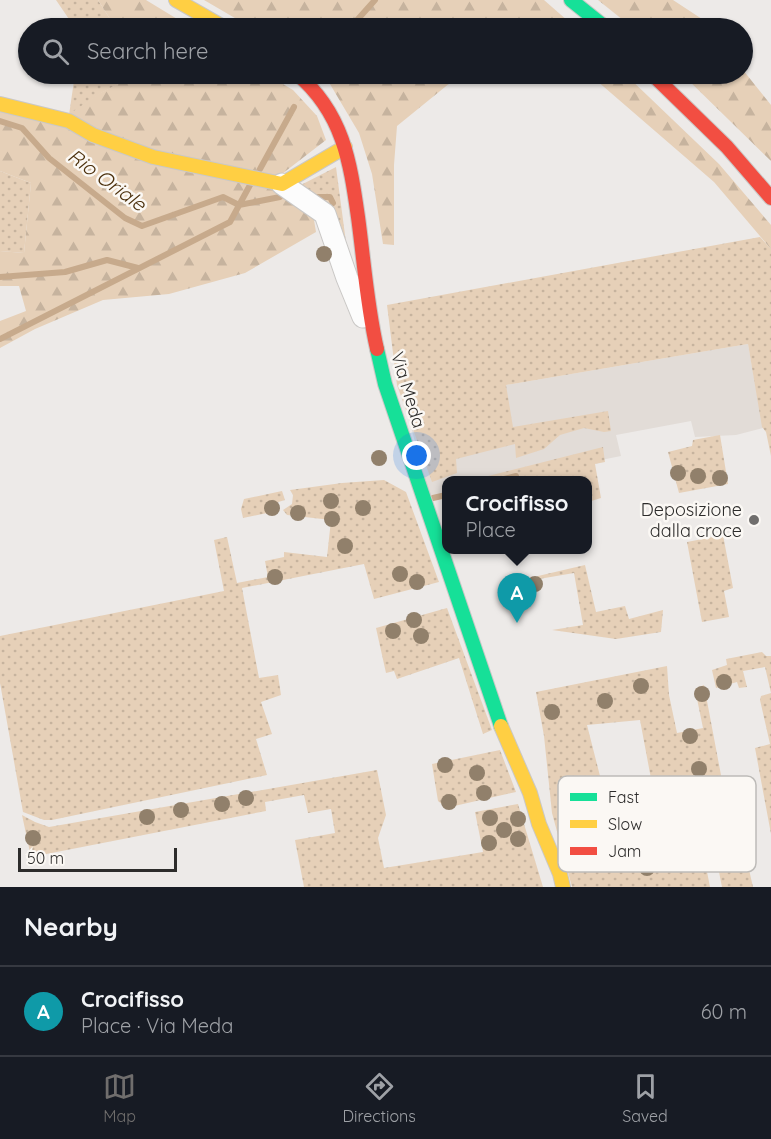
<!DOCTYPE html>
<meta charset="utf-8">
<style>
:root{--surface:#171b24;--page:#242831;--text:#f1f3f6;--muted:#9ea1a6;--line:#363941;--accent:#706e6d}
body{margin:0;font-family:Quicksand,sans-serif;background:var(--page);color:var(--text)}
.scale{position:absolute;left:18px;bottom:15px;width:159px;box-sizing:border-box;padding-left:6px;border:3px solid #2d2c2b;border-top:0;font-size:16px;line-height:21px;white-space:nowrap;color:#2d2c2b;-webkit-text-stroke:4px #fbf8f4;paint-order:stroke}
.you{position:absolute;left:417px;top:456px;width:21px;height:21px;margin:-15px;border:4px solid #fff;border-radius:50%;background:#1a73e8;box-shadow:0 0 0 9px #1a73e833}
.badge{display:grid;place-items:center;width:39px;height:39px;border-radius:50%;background:var(--accent);color:#fff;font-size:20px;font-weight:700}
.pin{position:absolute;translate:-50% -50px;filter:drop-shadow(0 2px 3px #0008)}
.pin::after{content:'';position:absolute;top:32px;width:21px;height:18px;background:inherit;clip-path:polygon(0 0,100% 0,50% 100%)}
.popup{position:absolute;left:442px;top:476px;width:150px;height:78px;box-sizing:border-box;display:grid;place-content:center;border-radius:12px;background:var(--surface);filter:drop-shadow(0 2px 4px #0005);font-size:20px;white-space:nowrap;color:var(--muted)}
.popup b{font-size:22px;color:var(--text)}
.popup::after{content:'';position:absolute;left:50%;top:100%;margin-left:-12px;border:12px solid transparent;border-top-color:var(--surface)}
.list{margin:0;padding:0;list-style:none}
h2{display:flex;justify-content:space-between;align-items:center;height:78px;margin:0;padding:0 24px;font-size:26px}
h2 small{font-size:20px;font-weight:400;color:var(--muted)}
.list li{display:grid;grid-template-columns:39px 1fr auto;gap:18px;align-items:center;box-sizing:border-box;height:90px;padding:0 24px;border-top:2px solid var(--line)}
.list b{display:block;font-size:22px;white-space:nowrap}
.list p{margin:0;font-size:20px;white-space:nowrap;color:var(--muted)}
.list em{font-size:20px;font-style:normal;color:var(--muted)}
.icon{flex:none;width:33px;height:33px;fill:none;stroke:currentColor;stroke-width:2;stroke-linecap:round;stroke-linejoin:round}
.map{position:relative;flex:none;width:771px;height:887px;overflow:hidden}
.search{position:absolute;background:var(--surface);box-shadow:0 2px 4px #0004;left:18px;right:18px;top:18px;height:66px;display:flex;align-items:center;gap:15px;box-sizing:border-box;padding:0 21px;border-radius:33px;color:var(--muted);font-size:22px}
.sheet{height:168px;background:var(--surface)}
nav{display:flex;justify-content:space-around;align-items:center;box-sizing:border-box;height:84px;border-top:2px solid var(--line);background:var(--surface);font-size:16px;color:var(--muted)}
nav a{display:grid;justify-items:center;gap:3px}
nav .on{color:var(--accent)}
.map>svg:first-child{display:block}
.built{fill:#e2dcd7}
.grass{fill:url(#grass-dots);fill-rule:evenodd}
.forest{fill:url(#forest-firs)}
.lines{fill:none;stroke-linecap:round;stroke-linejoin:round}
.stream{stroke:#c7aa8c;stroke-width:6}
.street-casing{stroke:#cac8c6;stroke-width:23}
.fast-casing{stroke:#cac8c6;stroke-width:16}
.slow-casing{stroke:#cac8c6;stroke-width:16}
.jam-casing{stroke:#cac8c6;stroke-width:16}
.street{stroke:#fcfcfc;stroke-width:21}
.fast{stroke:#16e098;stroke-width:14}
.slow{stroke:#ffcf43;stroke-width:14}
.jam{stroke:#f24e42;stroke-width:14}
.tree{fill:#91806b}
.poi-dot{fill:#706e6d;stroke:#fbf8f4;stroke-width:2}
.labels{text-anchor:middle;stroke-width:5;stroke-linejoin:round;paint-order:stroke}
.street-label{font-size:18px;fill:#2d2c2b;stroke:#fbf8f4}
.poi-label{font-size:18px;fill:#2d2c2b;stroke:#fbf8f4;text-anchor:end}
.water-label{font-size:20px;font-style:italic;fill:#4c300c;stroke:#fbf8f4}
.key{fill:#fbf8f4;stroke:#bdbbb8;stroke-width:1.5}
.key-label{font-size:16px;fill:#2d2c2b}
</style>
<div class="map">
<svg width="771" height="887" viewBox="0 0 771 887">
<defs>
<pattern id="grass-dots" width="8" height="8" patternUnits="userSpaceOnUse" patternTransform="scale(1.5)"><rect width="8" height="8" fill="#e6d0b8"/><path d="M2 2h.1M6 6h.1" fill="none" stroke="#c6b39e" stroke-width="1.8" stroke-linecap="round"/></pattern>
<pattern id="forest-firs" width="22" height="20" patternUnits="userSpaceOnUse" patternTransform="scale(1.5)"><rect width="22" height="20" fill="#e6d0b8"/><path d="M5 1l3.5 6h-7zM16 11l3.5 6h-7z" fill="#c6b39e"/></pattern>
</defs>
<rect width="100%" height="100%" fill="#edeae8"/>
<path class="built" d="M748 344 763 428 736 435 695 437 691 421 616 435 621 456 591 462 588 480H518L517 478 505 480H446V494L430 497 408 416 506 385Z"/>
<path class="grass" d="M56 0H98L110 19 122 28H73V25Z
M75 74H138L101 93 69 115Z
M336 167 347 250 293 189Z
M0 171 31 183 24 253 0 251Z
M760 237 771 249V456L766 432 762 427 748 344 506 385 513 427 608 411 611 431 604 432 584 428 560 435 544 449 516 458 515 444 456 459 457 473 432 482 397 385 387 305Z
M720 435 728 484 679 493 668 452 692 446 693 440Z
M603 447 605 462 595 464 601 498 588 502V480H521V479L512 480H472Z
M384 480 406 492 439 582 374 599 364 564 242 588 259 678 278 675 281 695 261 702 272 734 256 739 267 775 52 820H44L23 812 0 683V636L224 591 214 540 227 537 237 583 268 577 265 561 284 557V552L327 557 331 520 287 515 283 510 292 504 293 495 290 490 342 483Z
M282 491 285 500 275 503 272 512 243 518 241 509 244 499Z
M723 535 733 588 724 591 729 617 702 622 687 542Z
M585 565 596 612 625 606 629 619 663 610 661 632 616 639 552 630 583 625 574 573 539 579 541 589 529 591 530 583 538 576Z
M447 608 492 730 483 734 459 658 397 679 394 671 386 673 376 628Z
M762 652 766 656H771V834L755 748 770 744 760 700 761 696 771 693 765 667 743 671 747 687 739 688 737 682 716 688 712 670 727 665 726 659Z
M667 666 669 695 677 733 703 728 695 689 704 685 724 791C723 804 713 807 703 812L699 831 710 887H572L552 813 544 736 536 692ZM640 720 658 816 613 827 587 725Z
M500 750 516 792 450 807 444 806 438 801 432 764Z
M377 770 386 815 378 838 384 868 483 852 475 812 518 804 543 887H304L295 840 335 833 331 809 308 813 304 795 265 802 266 811 31 857 22 815 35 822 49 827Z
M727 820 742 839 753 887H722L711 832Z"/>
<path class="forest" d="M98 0H146L192 28H122L110 19Z
M204 0H544L576 28H537L531 23 523 28H252Z
M598 0H673L702 19 710 28H633Z
M743 70 771 105V161L682 74H742Z
M138 74H266L293 90 317 116 326 140 278 177 313 214 316 232 245 273 169 294 103 300 35 329 0 348V321L26 311 19 286H0V251L24 253 31 183 0 171V97L68 115 100 93Z
M324 74H461L397 126 394 165V245L383 244 372 174 359 133Z
M589 74H625L719 164 771 225V249L714 182Z"/>
<g class="lines">
<path class="stream" d="M350 28 375 0
M0 121 22 128 49 158 125 218 142 226 223 197 239 205 280 197
M260 169 294 107
M311 197H330L333 203
M0 277 65 272 107 260 138 268
M0 339 230 222 250 185
M500 480 516 476
M433 498 446 495"/>
<defs>
<path id="street" d="M282 184 325 214 347 278 363 317"/>
<path id="fast" d="M571 0 606 28
M377 349 385 384 501 726"/>
<path id="slow" d="M176 0 225 28
M0 104 69 121 93 135 153 157 282 184 345 147
M501 726 530 793 539 824 560 874 563 887"/>
<path id="jam" d="M297 74C343 113 350 161 358 217 364 261 367 306 377 349
M652 74 727 147 771 198"/>
</defs>
<use href="#street" class="street-casing"/>
<use href="#fast" class="fast-casing"/>
<use href="#slow" class="slow-casing"/>
<use href="#jam" class="jam-casing"/>
<use href="#street" class="street"/>
<use href="#fast" class="fast"/>
<use href="#slow" class="slow"/>
<use href="#jam" class="jam"/>
</g>
<g class="tree">
<circle cx="324" cy="254" r="8"/>
<circle cx="379" cy="458" r="8"/>
<circle cx="678" cy="473" r="8"/>
<circle cx="698" cy="476" r="8"/>
<circle cx="720" cy="478" r="8"/>
<circle cx="331" cy="501" r="8"/>
<circle cx="272" cy="508" r="8"/>
<circle cx="363" cy="508" r="8"/>
<circle cx="298" cy="513" r="8"/>
<circle cx="332" cy="519" r="8"/>
<circle cx="345" cy="546" r="8"/>
<circle cx="400" cy="574" r="8"/>
<circle cx="275" cy="577" r="8"/>
<circle cx="417" cy="582" r="8"/>
<circle cx="535" cy="584" r="8"/>
<circle cx="414" cy="620" r="8"/>
<circle cx="393" cy="631" r="8"/>
<circle cx="421" cy="636" r="8"/>
<circle cx="724" cy="682" r="8"/>
<circle cx="641" cy="686" r="8"/>
<circle cx="702" cy="694" r="8"/>
<circle cx="605" cy="701" r="8"/>
<circle cx="552" cy="712" r="8"/>
<circle cx="690" cy="736" r="8"/>
<circle cx="445" cy="765" r="8"/>
<circle cx="699" cy="769" r="8"/>
<circle cx="477" cy="773" r="8"/>
<circle cx="484" cy="793" r="8"/>
<circle cx="246" cy="798" r="8"/>
<circle cx="449" cy="802" r="8"/>
<circle cx="602" cy="802" r="8"/>
<circle cx="222" cy="804" r="8"/>
<circle cx="181" cy="810" r="8"/>
<circle cx="147" cy="817" r="8"/>
<circle cx="490" cy="818" r="8"/>
<circle cx="518" cy="819" r="8"/>
<circle cx="504" cy="830" r="8"/>
<circle cx="33" cy="838" r="8"/>
<circle cx="518" cy="839" r="8"/>
<circle cx="489" cy="843" r="8"/>
<circle cx="618" cy="844" r="8"/>
<circle cx="659" cy="845" r="8"/>
<circle cx="672" cy="861" r="8"/>
<circle cx="647" cy="868" r="8"/>
</g>
<circle class="poi-dot" cx="754" cy="520" r="6"/>
<g class="labels">
<g class="street-label">
<text transform="translate(408 390) rotate(73)" y="6">Via Meda</text>
</g>
<g class="poi-label">
<text x="742" y="516">Deposizione<tspan x="742" dy="21">dalla croce</tspan></text>
</g>
<g class="water-label">
<text transform="translate(107 180) rotate(36)" y="7">Rio Oriale</text>
</g>
</g>
<rect x="558" y="776" width="198" height="96" rx="9" class="key"/>
<rect x="570" y="793" width="27" height="8" fill="#16e098"/>
<rect x="570" y="820" width="27" height="8" fill="#ffcf43"/>
<rect x="570" y="847" width="27" height="8" fill="#f24e42"/>
<g class="key-label">
<text x="608" y="803">Fast</text>
<text x="608" y="830">Slow</text>
<text x="608" y="857">Jam</text>
</g>
</svg>
<div class="scale">50 m</div>
<div class="you"></div>
<div class="pin badge" style="left:517px;top:623px;background:#0f9aa8">A</div>
<div class="popup"><b>Crocifisso</b>Place</div>
<div class="search"><svg class="icon" aria-label="search" viewBox="0 0 24 24"><circle cx="10" cy="10" r="6"/><path d="M15 15l6 6"/></svg>Search here</div>
</div>
<section class="sheet">
<h2>Nearby<small></small></h2>
<ul class="list">
<li><span class="badge" style="background:#0f9aa8">A</span><div><b>Crocifisso</b><p>Place · Via Meda</p></div><em>60 m</em></li>
</ul>
</section>
<nav>
<a class="on"><svg class="icon" aria-label="map" viewBox="0 0 24 24"><path d="M3 6l6-2 6 2 6-2v14l-6 2-6-2-6 2zM9 4v14M15 6v14"/></svg>Map</a>
<a><svg class="icon" aria-label="directions" viewBox="0 0 24 24"><path d="M12 3l9 9-9 9-9-9zM9 14v-3h6M13 9l2 2-2 2"/></svg>Directions</a>
<a><svg class="icon" aria-label="saved" viewBox="0 0 24 24"><path d="M7 4h10v16l-5-4-5 4z"/></svg>Saved</a>
</nav>
